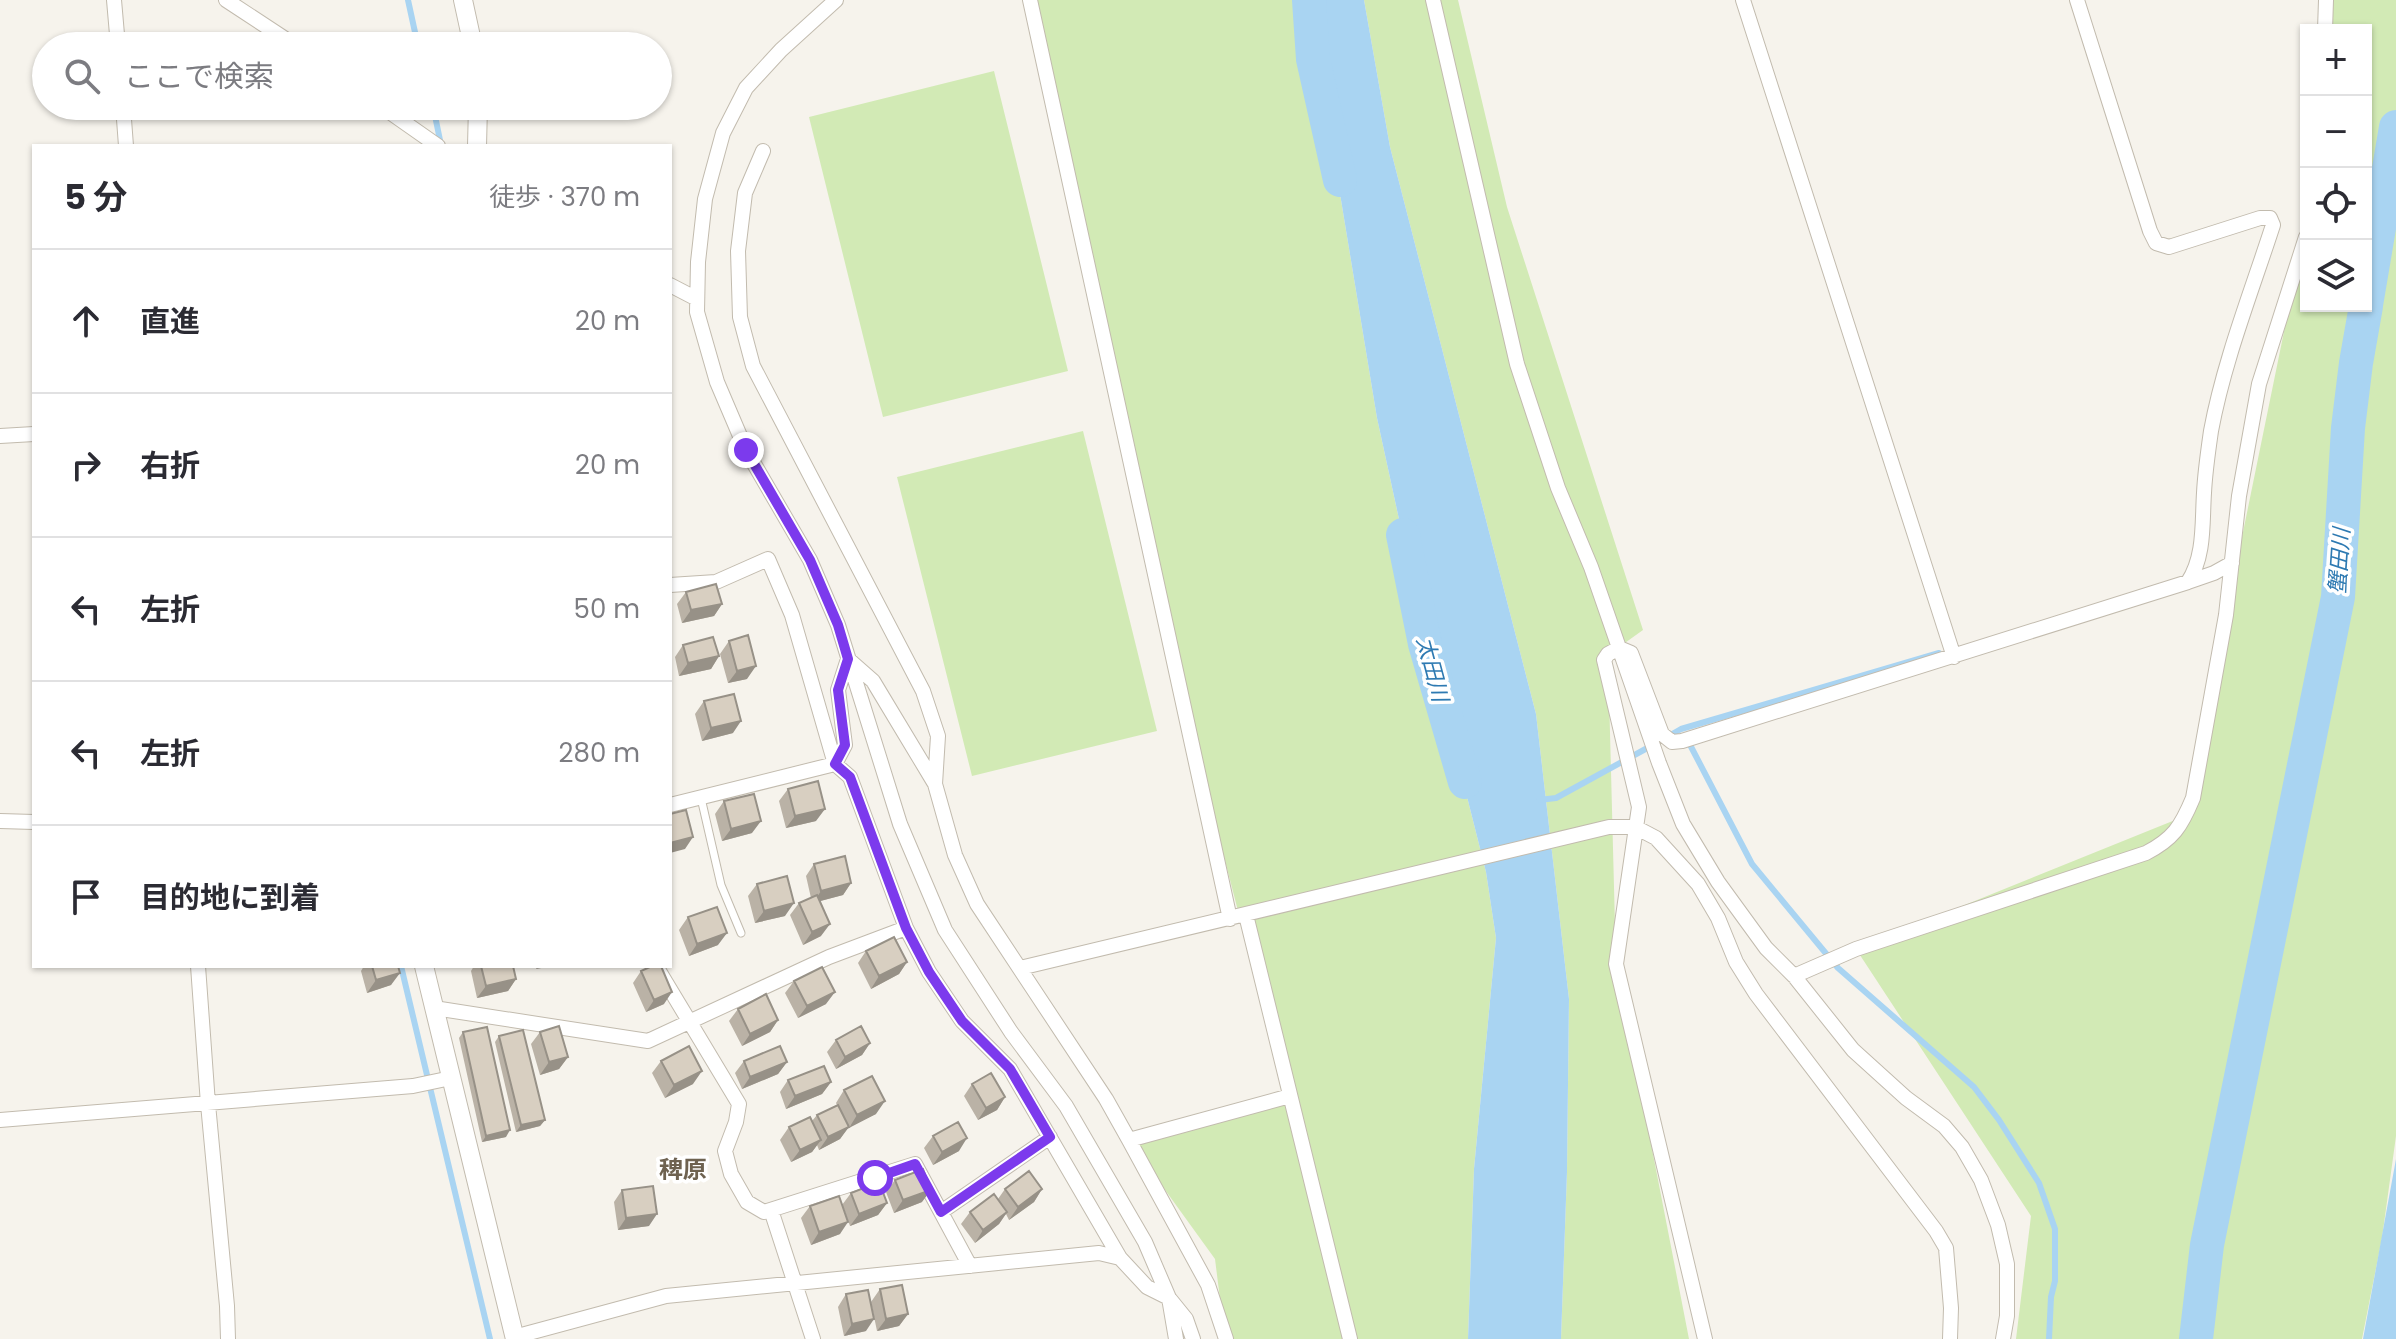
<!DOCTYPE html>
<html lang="ja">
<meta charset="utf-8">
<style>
:root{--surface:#fff;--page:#f7f7f7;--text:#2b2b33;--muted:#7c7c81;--line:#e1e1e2}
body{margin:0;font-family:Poppins,"Noto Sans JP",sans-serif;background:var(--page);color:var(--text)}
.controls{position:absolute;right:24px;top:24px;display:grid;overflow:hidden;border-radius:0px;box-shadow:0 2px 6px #0004}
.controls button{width:72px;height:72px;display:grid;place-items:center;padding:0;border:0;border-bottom:2px solid var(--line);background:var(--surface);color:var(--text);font:40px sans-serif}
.stop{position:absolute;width:24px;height:24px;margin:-18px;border:6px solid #7c3aed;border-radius:50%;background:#fff}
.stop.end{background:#7c3aed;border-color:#fff;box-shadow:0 2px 8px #0008}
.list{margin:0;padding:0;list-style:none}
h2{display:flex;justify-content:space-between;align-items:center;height:104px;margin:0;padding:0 32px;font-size:34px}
h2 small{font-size:26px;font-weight:400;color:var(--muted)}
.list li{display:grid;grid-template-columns:52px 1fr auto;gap:24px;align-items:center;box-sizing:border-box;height:144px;padding:0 32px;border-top:2px solid var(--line)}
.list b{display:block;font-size:30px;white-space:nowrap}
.list em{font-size:26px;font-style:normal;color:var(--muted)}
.icon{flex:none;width:44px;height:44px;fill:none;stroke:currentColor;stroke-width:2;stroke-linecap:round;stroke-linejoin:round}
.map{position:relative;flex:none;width:2396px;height:1339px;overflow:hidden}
.search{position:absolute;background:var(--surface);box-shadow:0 2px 6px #0004;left:32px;top:32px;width:640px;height:88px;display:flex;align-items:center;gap:20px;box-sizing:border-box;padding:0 28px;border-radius:44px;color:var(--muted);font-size:30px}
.panel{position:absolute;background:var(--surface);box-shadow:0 2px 6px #0004;left:32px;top:144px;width:640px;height:824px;border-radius:0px}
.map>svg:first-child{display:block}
.green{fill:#d2eab5}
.water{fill:#a9d4f2}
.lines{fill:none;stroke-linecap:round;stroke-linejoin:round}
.stream{stroke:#a9d4f2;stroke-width:6}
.river{stroke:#a9d4f2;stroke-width:34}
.service-casing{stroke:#c2bbae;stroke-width:9}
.minor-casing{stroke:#c2bbae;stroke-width:16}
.tertiary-casing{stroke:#c2bbae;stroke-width:20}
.service{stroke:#fff;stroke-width:7}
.minor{stroke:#fff;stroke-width:14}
.tertiary{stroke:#fff;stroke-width:18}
.wall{fill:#bab2a6}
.shaded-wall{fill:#979187}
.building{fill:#d8cfc1;stroke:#979187;stroke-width:2}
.route{stroke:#7c3aed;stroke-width:10}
.labels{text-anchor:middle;stroke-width:7;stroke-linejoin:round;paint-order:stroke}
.water-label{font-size:22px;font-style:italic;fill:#2e7ab2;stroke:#fff}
.quarter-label{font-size:24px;font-weight:bold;fill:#6e6250;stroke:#fff}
</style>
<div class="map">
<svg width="2396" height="1339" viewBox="0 0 2396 1339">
<rect width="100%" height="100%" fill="#f6f3ec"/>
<path class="green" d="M1027 0H1308L1377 418 1412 579 1486 872 1496 938 1474 1169 1468 1339H1225L1215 1259 1129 1140 1286 1096 1180 687Z
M1364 0H1458L1507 207 1643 630 1608 655 1616 964 1689 1339H1561L1567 1172 1569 999 1536 714 1390 147Z
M2321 0H2396V1136L2382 1238 2362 1339H2016L2031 1216 1856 949 2185 816 2298 263 2306 167V306H2366V30H2318Z
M994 71 1068 371 883 417 809 117Z
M1083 431 1157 731 972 776 897 477Z"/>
<path class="water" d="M1308 0H1364L1390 147 1536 714 1569 999 1567 1172 1561 1339H1468L1474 1169 1496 938 1486 872 1412 579 1377 418Z
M2396 1159V1339H2363Z"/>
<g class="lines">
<path class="stream" d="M408 0 418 46
M433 106 441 145
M1667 737 1681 729 1939 653
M1687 739 1752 864 1838 968 1974 1087 1999 1120 2039 1183 2055 1229V1281L2051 1297 2049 1339
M1539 800 1556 798 1651 746
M401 966 490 1339"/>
<path class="river" d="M1309 0 1313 59 1340 180
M2366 305 2396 127
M1403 535 1425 644 1465 782
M2196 1339 2207 1245 2338 597 2348 428 2356 363 2366 306"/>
<defs>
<path id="service" d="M701 798 721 885 741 933"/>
<path id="minor" d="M114 0 118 46
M226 0 296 46
M836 0 781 50 746 88 723 133 705 199 698 262 697 312 717 382 746 450 810 560 838 625 900 824 945 930 1011 1032 1066 1106 1145 1242 1169 1298 1176 1339
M1030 0 1230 919
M1433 0 1517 364 1558 488 1591 567 1659 763 1683 824 1718 882 1766 948 1794 976 1853 1050 1906 1098 1944 1126 1962 1147 1981 1180 1998 1225 2007 1264V1316L2003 1339
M1743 0 1954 657
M2077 0 2150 231 2156 243 2169 247 2260 218H2270L2273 225C2251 293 2224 361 2211 431 2208 452 2205 472 2204 493 2202 523 2205 556 2188 582
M2325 30 2326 0
M123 106 126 146
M381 106 438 146
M763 151 745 193 738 251 740 317 753 366 923 691 938 736 935 784
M670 285 697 299
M0 436 34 434
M670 585 716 582 768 559 792 615 835 764 850 777 906 928 929 972 962 1021 1010 1069 1120 1258
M670 805 835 764 845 745 838 690 848 659 873 681 935 784 955 855 977 904 1106 1099 1129 1140 1208 1285 1226 1339
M0 821 34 822
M1246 915 1350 1339
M198 966 208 1104 227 1306 228 1339
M656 966 739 1104 736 1122 725 1151 731 1174 747 1202 764 1212 915 1164 970 1266
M1020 968 1609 827H1635L1656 838 1698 884 1718 918 1736 962 1756 994 1936 1231 1946 1248 1951 1308 1950 1339
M1794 976 1856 949 2146 853C2173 839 2181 827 2193 798L2226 615 2239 496 2259 384 2306 237
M434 1008 648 1041 829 957 906 928
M0 1120 413 1086 451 1078
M1129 1140 1290 1096
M771 1210 813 1339
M941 1212 1050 1137
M514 1337 666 1296 1099 1253 1120 1258 1147 1287 1169 1298 1186 1319 1193 1339
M1705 1339 1616 964 1639 807 1604 660 1608 654 1619 648 1631 653 1662 734 1672 742 1682 741 2188 582 2214 573 2232 563"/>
<path id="tertiary" d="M463 0 473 46
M477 146 478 106
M424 966 515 1339"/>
</defs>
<use href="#service" class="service-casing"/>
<use href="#minor" class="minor-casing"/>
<use href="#tertiary" class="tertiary-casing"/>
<use href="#service" class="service"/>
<use href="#minor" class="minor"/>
<use href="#tertiary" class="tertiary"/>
</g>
<path class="wall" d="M686 592 722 604 714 616 682 623 677 604Z
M729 641 747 679 728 683 720 654Z
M683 645 719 656 711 669 679 676 675 657Z
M704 701 733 733 702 741 695 714Z
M788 789 816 821 786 828 779 801Z
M724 801 752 833 722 841 715 814Z
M814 864 851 883 843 895 820 901 821 936 803 945 790 915 799 903 811 898 806 876Z
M757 884 785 916 755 923 748 896Z
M688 917 718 945 689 956 679 930Z
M866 951 907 962 899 974 871 989 858 963Z
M364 966H398L391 985 367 993 361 971Z
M474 966H513L516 979 508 991 477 998 471 971Z
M641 971 664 1004 646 1012 633 983Z
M794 981 826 1004 798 1018 785 993Z
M738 1009 778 1020 770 1032 742 1046 729 1021Z
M463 1032 506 1137 482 1142 459 1038Z
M540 1032 568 1057 559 1069 540 1075 531 1044Z
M499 1036 545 1120 540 1126 516 1132 495 1042Z
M836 1040 870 1043 862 1055 836 1069 827 1052Z
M661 1061 693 1084 665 1098 652 1073Z
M744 1061 787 1062 778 1074 742 1089 735 1073Z
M788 1080 831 1082 822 1094 786 1109 780 1092Z
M972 1084 1005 1097 997 1110 978 1120 964 1096Z
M844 1090 876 1114 848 1127 840 1139 819 1150 817 1145 812 1152 791 1162 780 1140 789 1127 812 1121 817 1115 837 1105 836 1103Z
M933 1136 959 1151 933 1165 924 1148Z
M895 1180 922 1202 894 1213 886 1192Z
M1005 1189H1042L1034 1202 1009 1220 1006 1214 999 1224 975 1243 961 1224 970 1212 998 1199Z
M622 1190 649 1226 618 1230 614 1202Z
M851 1193 887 1203 878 1215 850 1226 844 1209 840 1234 811 1245 801 1218 810 1206 842 1205Z
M880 1289 908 1314 899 1326 877 1331 871 1302Z
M846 1294 866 1331 844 1336 838 1307Z"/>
<path class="shaded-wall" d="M722 604 714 616 682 623 691 610Z
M719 656 711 669 679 676 688 663Z
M756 666 747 679 728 683 737 671Z
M741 721 733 733 702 741 711 728Z
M825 809 816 821 786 828 795 816Z
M761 821 752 833 722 841 731 829Z
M693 837 685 849 670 853V843Z
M851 883 843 895 813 903 821 891Z
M794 903 785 916 755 923 764 911Z
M830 924 821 936 803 945 812 932Z
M727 933 718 945 689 956 697 944Z
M907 962 899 974 871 989 879 976Z
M538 966H552L536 969Z
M400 973 391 985 367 993 376 980Z
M516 979 508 991 477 998 486 986Z
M672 992 664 1004 646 1012 654 1000Z
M835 992 826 1004 798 1018 807 1006Z
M778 1020 770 1032 742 1046 750 1034Z
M870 1043 862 1055 836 1069 845 1057Z
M568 1057 559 1069 540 1075 549 1062Z
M787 1062 778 1074 742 1089 750 1077Z
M702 1071 693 1084 665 1098 674 1085Z
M831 1082 822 1094 786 1109 795 1096Z
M1005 1097 997 1110 978 1120 986 1108Z
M885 1101 876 1114 849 1128 857 1115Z
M545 1120 540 1126 516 1132 521 1125Z
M849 1127 840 1139 819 1150 828 1137Z
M510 1130 506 1137 482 1142 486 1136Z
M967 1138 959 1151 933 1165 942 1152Z
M821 1140 812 1152 791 1162 800 1150Z
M1042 1189 1034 1202 1009 1220 1018 1207Z
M931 1190 922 1202 894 1213 903 1200Z
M887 1203 878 1215 850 1226 859 1214Z
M1007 1212 999 1224 975 1243 983 1230Z
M657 1214 649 1226 618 1230 626 1218Z
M848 1222 840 1234 811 1245 819 1232Z
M908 1314 899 1326 877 1331 886 1319Z
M874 1319 866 1331 844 1336 852 1324Z"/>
<path class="building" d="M716 584 722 604 691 610 686 592Z
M748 635 756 666 737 671 729 641Z
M713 637 719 656 688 663 683 645Z
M734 694 741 721 711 728 704 701Z
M818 781 825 809 795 816 788 789Z
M754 794 761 821 731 829 724 801Z
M686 810 693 837 670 843V814Z
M845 856 851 883 821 891 814 864Z
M787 876 794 903 764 911 757 884Z
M817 895 830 924 812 932 799 903Z
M717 907 727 933 697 944 688 917Z
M894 937 907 962 879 976 866 951Z
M372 966H398L400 973 376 980Z
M481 966H513L516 979 486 986Z
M652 966H661L672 992 654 1000 641 971Z
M822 967 835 992 807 1006 794 981Z
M766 994 778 1020 750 1034 738 1009Z
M559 1026 568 1057 549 1062 540 1032Z
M861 1026 870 1043 845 1057 836 1040Z
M487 1027 510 1130 486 1136 463 1032Z
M523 1030 545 1120 521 1125 499 1036Z
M689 1046 702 1071 674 1085 661 1061Z
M780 1046 787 1062 750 1077 744 1061Z
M824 1066 831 1082 795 1096 788 1080Z
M991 1073 1005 1097 986 1108 972 1084Z
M872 1076 885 1101 857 1115 844 1090Z
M838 1105 849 1127 828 1137 817 1115Z
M810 1117 821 1140 800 1150 789 1127Z
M958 1122 967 1138 942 1152 933 1136Z
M923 1169 931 1190 903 1200 895 1180Z
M1029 1171 1042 1189 1018 1207 1005 1189Z
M879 1182 887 1203 859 1214 851 1193Z
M653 1186 657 1214 626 1218 622 1190Z
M994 1194 1007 1212 983 1230 970 1212Z
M839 1196 848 1222 819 1232 810 1206Z
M902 1285 908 1314 886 1319 880 1289Z
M868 1290 874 1319 852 1324 846 1294Z"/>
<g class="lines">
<path class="route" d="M746 450 810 560 838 625 848 659 838 690 845 745 835 764 850 777 906 928 929 972 962 1021 1010 1069 1050 1137 941 1212 915 1164 875 1178"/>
</g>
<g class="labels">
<g class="water-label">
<text transform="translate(2339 561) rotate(-86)" y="8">蟹田川</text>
<text transform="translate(1433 669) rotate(75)" y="8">太田川</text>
</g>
<g class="quarter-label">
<text x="683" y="1178">稗原</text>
</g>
</g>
</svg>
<div class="controls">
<button>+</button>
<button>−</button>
<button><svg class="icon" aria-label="locate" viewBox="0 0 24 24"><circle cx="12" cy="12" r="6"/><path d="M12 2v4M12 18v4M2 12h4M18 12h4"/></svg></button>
<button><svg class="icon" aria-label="layers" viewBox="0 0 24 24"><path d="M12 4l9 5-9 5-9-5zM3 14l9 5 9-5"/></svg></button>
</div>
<div class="stop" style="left:875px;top:1178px"></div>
<div class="stop end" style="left:746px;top:450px"></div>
<div class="search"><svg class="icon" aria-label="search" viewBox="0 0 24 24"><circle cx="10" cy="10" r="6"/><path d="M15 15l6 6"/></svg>ここで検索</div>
<section class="panel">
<h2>5 分<small>徒歩 · 370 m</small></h2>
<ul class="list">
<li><svg class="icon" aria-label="ahead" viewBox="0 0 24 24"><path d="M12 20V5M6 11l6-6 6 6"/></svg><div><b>直進</b></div><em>20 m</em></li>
<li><svg class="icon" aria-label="right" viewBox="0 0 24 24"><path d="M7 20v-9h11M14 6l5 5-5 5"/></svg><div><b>右折</b></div><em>20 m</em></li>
<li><svg class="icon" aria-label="left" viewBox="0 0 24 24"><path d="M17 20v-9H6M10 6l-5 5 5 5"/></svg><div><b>左折</b></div><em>50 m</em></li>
<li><svg class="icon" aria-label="left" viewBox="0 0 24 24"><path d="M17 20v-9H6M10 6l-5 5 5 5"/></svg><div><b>左折</b></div><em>280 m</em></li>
<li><svg class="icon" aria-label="arrive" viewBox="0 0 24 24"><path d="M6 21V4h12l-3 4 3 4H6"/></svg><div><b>目的地に到着</b></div></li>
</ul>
</section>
</div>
